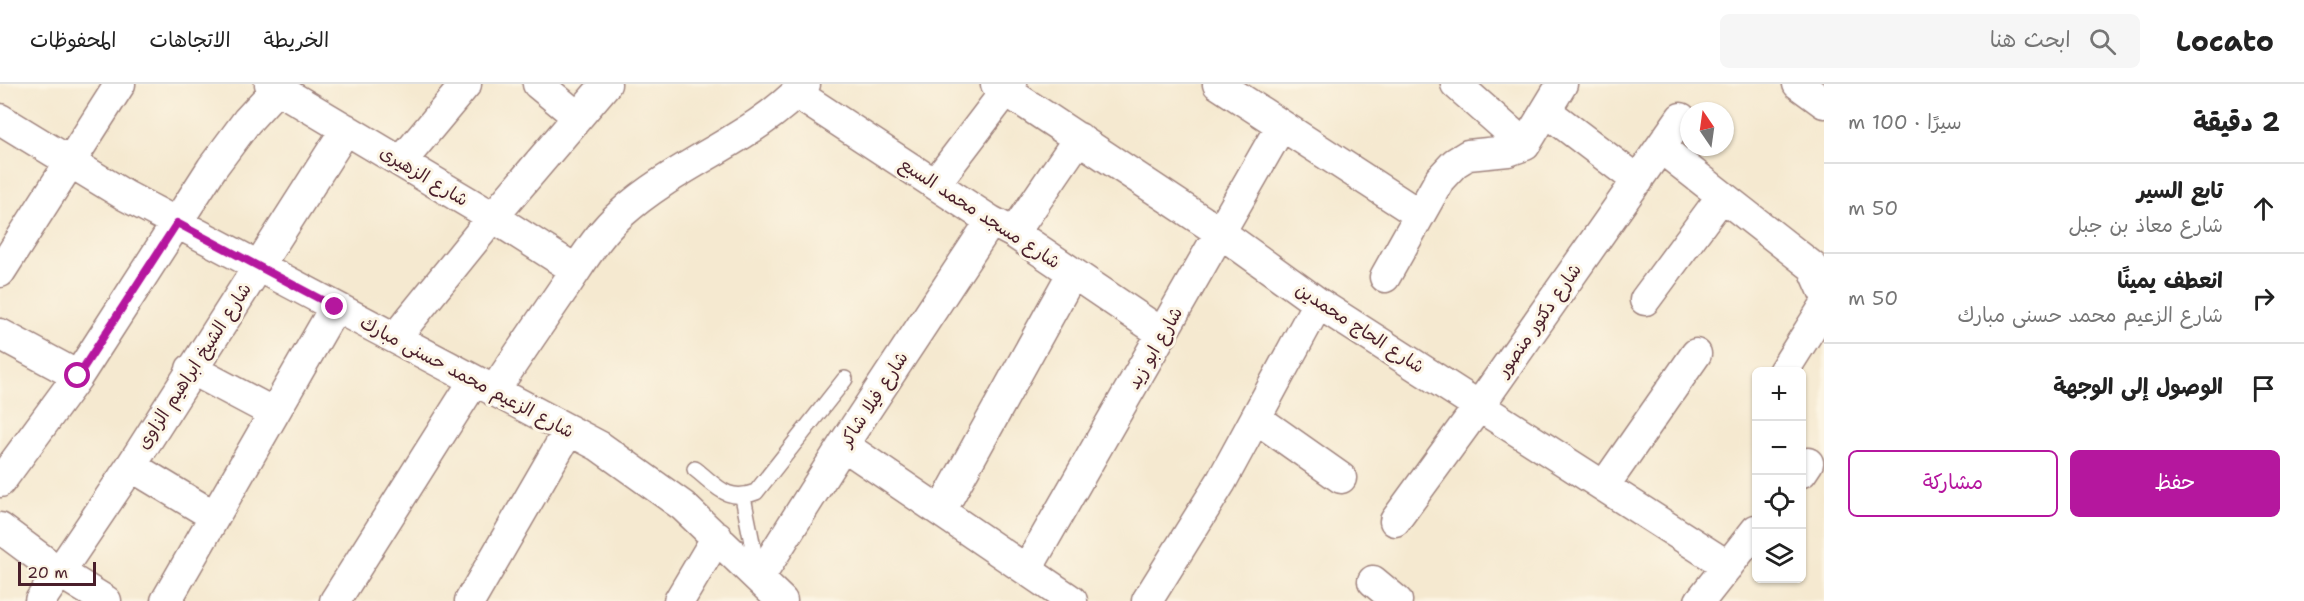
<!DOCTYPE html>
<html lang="ar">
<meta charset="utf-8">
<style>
:root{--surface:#fff;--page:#f6f6f6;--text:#222;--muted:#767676;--line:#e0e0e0;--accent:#b5179e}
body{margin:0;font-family:"Shantell Sans","Playpen Sans Arabic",sans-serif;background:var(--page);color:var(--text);direction:rtl}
.controls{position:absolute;right:18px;bottom:18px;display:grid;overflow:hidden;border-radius:9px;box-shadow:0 2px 4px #0004}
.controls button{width:54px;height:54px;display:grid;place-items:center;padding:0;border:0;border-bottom:2px solid var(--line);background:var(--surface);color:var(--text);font:30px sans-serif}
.compass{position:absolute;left:1680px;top:18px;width:54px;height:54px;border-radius:50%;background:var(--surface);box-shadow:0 2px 4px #0004;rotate:347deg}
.scale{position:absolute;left:18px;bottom:15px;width:78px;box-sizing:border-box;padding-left:6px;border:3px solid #4a1f2b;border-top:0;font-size:16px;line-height:21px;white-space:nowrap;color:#4a1f2b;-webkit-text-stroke:4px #fcf5e5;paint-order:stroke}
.stop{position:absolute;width:18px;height:18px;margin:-14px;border:4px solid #b5179e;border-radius:50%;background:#fff}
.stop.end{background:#b5179e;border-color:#fff;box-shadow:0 2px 6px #0008}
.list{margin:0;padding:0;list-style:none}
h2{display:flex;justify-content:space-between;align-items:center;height:78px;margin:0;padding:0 24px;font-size:26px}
h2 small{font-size:20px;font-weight:400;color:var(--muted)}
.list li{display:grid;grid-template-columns:39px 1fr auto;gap:18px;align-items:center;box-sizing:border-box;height:90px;padding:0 24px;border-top:2px solid var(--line)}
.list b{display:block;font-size:22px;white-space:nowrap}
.list p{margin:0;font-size:20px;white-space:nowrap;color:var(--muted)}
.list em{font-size:20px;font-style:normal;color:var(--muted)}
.actions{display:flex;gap:12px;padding:18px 24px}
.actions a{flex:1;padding:14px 0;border:2px solid var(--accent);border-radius:9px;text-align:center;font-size:21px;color:var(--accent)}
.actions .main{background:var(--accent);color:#fff}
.icon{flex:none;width:33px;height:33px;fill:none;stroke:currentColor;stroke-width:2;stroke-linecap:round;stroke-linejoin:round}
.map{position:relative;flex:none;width:1824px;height:517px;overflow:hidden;direction:ltr}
header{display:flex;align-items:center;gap:36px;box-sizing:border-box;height:84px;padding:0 30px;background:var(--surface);border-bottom:2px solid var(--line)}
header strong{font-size:28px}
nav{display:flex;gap:33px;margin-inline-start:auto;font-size:21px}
.search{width:420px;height:54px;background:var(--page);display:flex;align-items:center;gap:15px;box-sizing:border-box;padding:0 21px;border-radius:9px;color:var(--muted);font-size:22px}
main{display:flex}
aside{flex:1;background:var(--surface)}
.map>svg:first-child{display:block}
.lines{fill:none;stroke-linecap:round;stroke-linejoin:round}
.service-casing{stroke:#a0847e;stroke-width:18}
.minor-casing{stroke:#a0847e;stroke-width:33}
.service{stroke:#fff;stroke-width:15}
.minor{stroke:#fff;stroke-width:30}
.route{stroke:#b5179e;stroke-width:8}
.labels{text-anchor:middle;stroke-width:6;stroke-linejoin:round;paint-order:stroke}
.street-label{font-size:18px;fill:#4a1f2b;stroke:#fcf5e5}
</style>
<header>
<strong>Locato</strong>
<div class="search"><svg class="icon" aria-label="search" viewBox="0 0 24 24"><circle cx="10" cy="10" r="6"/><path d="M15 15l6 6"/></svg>ابحث هنا</div>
<nav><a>الخريطة</a><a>الاتجاهات</a><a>المحفوظات</a></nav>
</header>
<main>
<aside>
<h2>2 دقيقة<small>سيرًا · 100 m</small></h2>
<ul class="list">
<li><svg class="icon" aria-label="ahead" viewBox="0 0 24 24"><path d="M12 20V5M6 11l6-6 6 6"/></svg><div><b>تابع السير</b><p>شارع معاذ بن جبل</p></div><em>50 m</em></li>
<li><svg class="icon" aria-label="right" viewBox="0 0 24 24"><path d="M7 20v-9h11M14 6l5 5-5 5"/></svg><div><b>انعطف يمينًا</b><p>شارع الزعيم محمد حسنى مبارك</p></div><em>50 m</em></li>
<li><svg class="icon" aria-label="arrive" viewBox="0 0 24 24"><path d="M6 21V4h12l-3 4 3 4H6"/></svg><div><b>الوصول إلى الوجهة</b></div></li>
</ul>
<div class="actions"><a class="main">حفظ</a><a>مشاركة</a></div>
</aside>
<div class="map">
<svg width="1824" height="517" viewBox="0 0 1824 517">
<rect width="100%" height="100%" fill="#fcf5e5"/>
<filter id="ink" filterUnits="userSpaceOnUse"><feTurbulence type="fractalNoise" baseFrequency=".0167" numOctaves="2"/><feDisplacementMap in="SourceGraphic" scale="12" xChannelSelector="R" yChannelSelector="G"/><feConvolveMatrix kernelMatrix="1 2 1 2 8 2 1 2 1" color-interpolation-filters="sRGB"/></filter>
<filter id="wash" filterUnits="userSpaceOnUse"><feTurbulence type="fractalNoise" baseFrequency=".008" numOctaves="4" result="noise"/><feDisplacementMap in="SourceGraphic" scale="24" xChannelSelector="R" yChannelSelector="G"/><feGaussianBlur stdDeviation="1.35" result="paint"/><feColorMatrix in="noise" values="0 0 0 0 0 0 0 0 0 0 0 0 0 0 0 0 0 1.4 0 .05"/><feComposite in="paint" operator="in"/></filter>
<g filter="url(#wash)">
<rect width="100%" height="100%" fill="#f5e9d0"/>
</g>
<g filter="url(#ink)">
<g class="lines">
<defs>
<path id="service" d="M695 385C717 402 727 419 756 408L845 295
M743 413 758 489"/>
<path id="minor" d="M270 0 493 133 576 186
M538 0 578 33
M996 0 1221 149 1318 219 1728 482
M1218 0 1420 131
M1456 0 1525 61
M1798 0 1824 19
M796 9 991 137 1014 149 1163 250
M1546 27 1638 97
M0 35 126 112 599 362 683 422 782 517
M1661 64 1813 183 1824 208
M401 78 466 0
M935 100 1011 0
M1014 149 1079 54
M0 188 120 0
M1385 193 1440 95 1455 79 1468 71 1508 67 1525 61 1562 0
M1645 216 1722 112
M0 250 78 292
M395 254 493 133 606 0
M191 285 274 329
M1783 288 1824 223
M494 307C518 271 542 236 566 201 583 176 599 149 622 129 677 79 754 55 805 0
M1256 334 1341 394
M843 361 1072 517
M131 382 214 432
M1802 388 1808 379
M0 398 78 292 212 84 247 37 281 0
M1604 402 1696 270
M941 427 1072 190
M1395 437 1479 322 1681 34
M0 444 59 488 106 517
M1027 485 1281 42
M759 494 843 361 991 137
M1373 497 1397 517
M40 517 131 382 346 45
M166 517 335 223
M335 517 474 297
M470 517 569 346
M679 517 717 453
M1147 517 1221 398 1318 219
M1700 517 1756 446"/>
</defs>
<use href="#service" class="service-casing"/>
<use href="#minor" class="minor-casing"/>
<use href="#service" class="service"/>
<use href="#minor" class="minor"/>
</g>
</g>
<g class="lines" filter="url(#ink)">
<path class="route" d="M78 292 177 139 335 223"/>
</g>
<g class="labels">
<g class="street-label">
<text transform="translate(424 92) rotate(31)" y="6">شارع الزهيرى</text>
<text transform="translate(980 129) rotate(33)" y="6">شارع مسجد محمد السبع</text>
<text transform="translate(1539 236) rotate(-55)" y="6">شارع دكتور منصور</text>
<text transform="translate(1360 244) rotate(33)" y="6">شارع الحاج محمدين</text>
<text transform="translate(1155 264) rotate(-60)" y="6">شارع ابو زيد</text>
<text transform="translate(194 282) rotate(-57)" y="6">شارع الشيخ ابراهيم الزاوى</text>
<text transform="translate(467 293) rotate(28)" y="6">شارع الزعيم محمد حسنى مبارك</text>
<text transform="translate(874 315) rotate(-57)" y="6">شارع فيلا شاكر</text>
</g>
</g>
</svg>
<div class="controls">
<button>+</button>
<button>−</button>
<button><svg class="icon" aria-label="locate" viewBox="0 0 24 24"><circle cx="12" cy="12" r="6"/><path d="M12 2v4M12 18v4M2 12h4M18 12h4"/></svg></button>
<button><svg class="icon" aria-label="layers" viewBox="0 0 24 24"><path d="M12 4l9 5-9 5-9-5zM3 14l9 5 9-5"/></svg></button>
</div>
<svg class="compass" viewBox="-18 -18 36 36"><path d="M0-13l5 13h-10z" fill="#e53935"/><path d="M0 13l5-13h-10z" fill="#767676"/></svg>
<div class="scale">20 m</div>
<div class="stop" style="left:78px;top:292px"></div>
<div class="stop end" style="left:335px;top:223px"></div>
</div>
</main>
